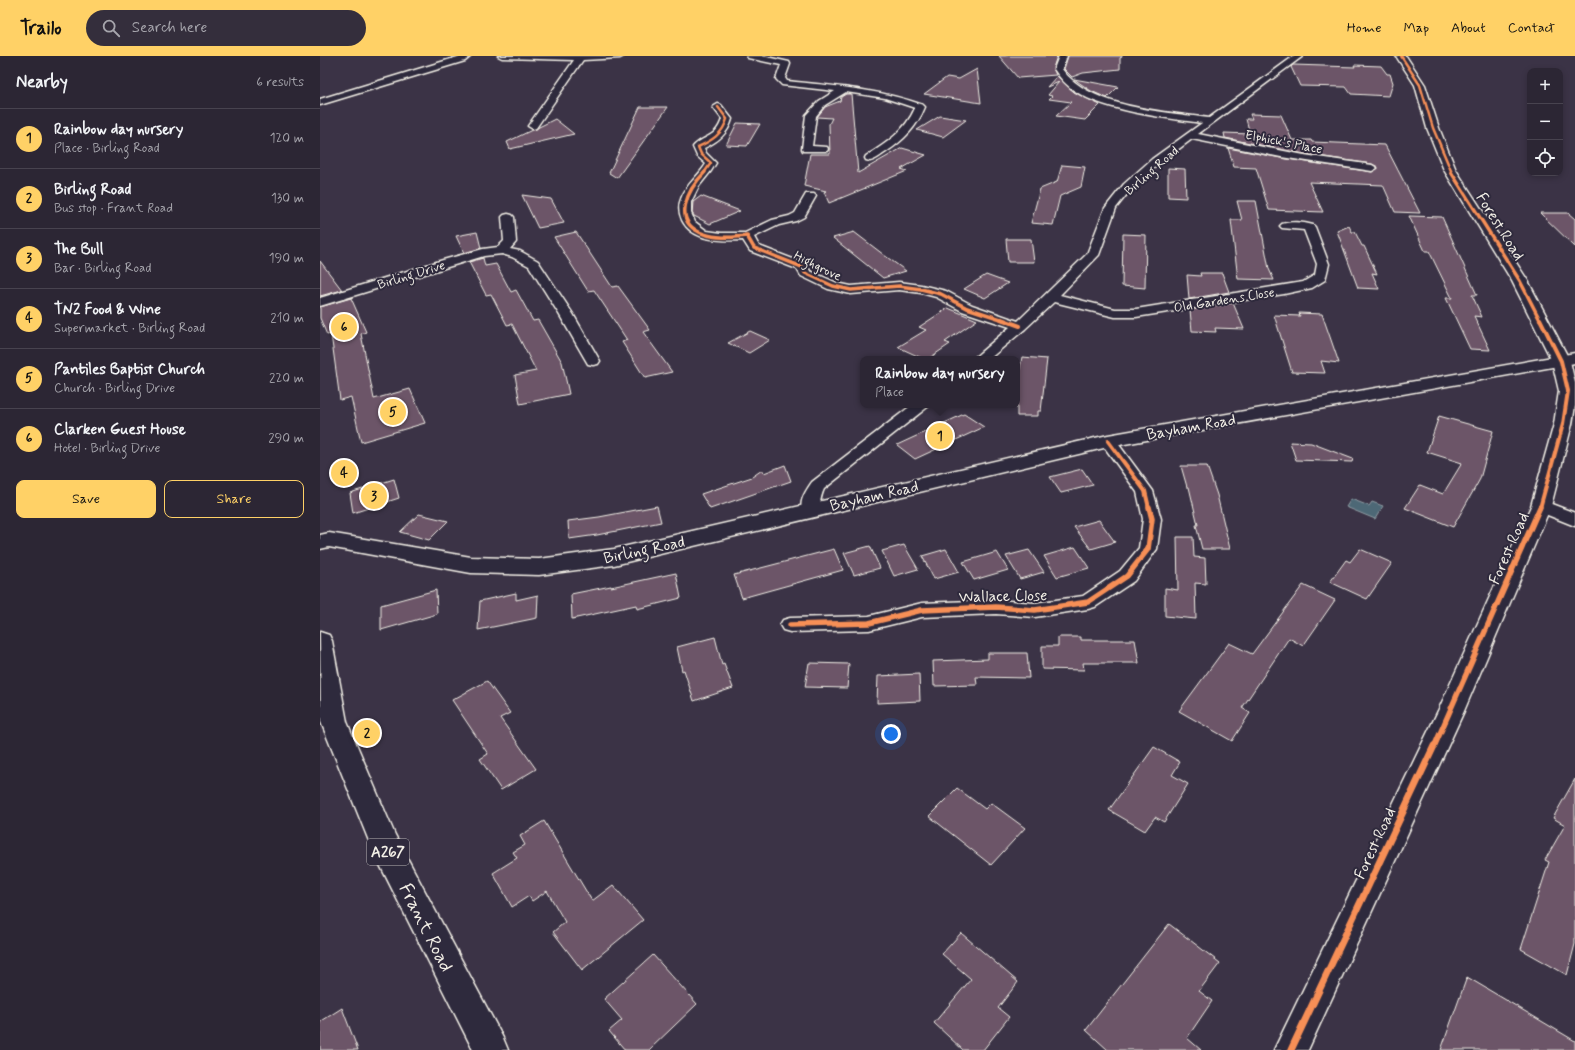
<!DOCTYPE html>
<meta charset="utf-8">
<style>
:root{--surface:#2c2634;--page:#342e3c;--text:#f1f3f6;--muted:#a6a5ac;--line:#48434f;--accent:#ffd166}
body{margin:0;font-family:Mynerve,sans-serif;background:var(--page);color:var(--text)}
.controls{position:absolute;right:12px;top:12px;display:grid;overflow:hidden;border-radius:8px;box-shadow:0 2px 6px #0003}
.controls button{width:36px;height:36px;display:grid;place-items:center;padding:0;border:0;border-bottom:1px solid var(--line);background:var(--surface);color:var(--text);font:20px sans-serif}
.you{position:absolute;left:571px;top:678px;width:14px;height:14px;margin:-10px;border:3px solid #fff;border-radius:50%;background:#1a73e8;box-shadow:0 0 0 6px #1a73e833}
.badge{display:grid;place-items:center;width:26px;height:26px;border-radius:50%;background:var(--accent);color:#111;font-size:13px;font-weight:700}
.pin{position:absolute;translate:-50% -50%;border:2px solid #fff;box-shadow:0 1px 4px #0006}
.popup{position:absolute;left:540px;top:300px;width:160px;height:52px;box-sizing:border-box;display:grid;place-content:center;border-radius:8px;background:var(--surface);filter:drop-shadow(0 1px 3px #0005);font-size:13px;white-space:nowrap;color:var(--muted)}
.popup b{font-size:15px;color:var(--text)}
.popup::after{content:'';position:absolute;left:50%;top:100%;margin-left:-8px;border:8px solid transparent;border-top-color:var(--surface)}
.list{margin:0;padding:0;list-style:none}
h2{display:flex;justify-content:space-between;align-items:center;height:52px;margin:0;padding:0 16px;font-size:17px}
h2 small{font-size:13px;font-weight:400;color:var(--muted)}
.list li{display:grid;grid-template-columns:26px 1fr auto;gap:12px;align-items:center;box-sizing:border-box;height:60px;padding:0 16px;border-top:1px solid var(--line)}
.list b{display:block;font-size:15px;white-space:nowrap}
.list p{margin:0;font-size:13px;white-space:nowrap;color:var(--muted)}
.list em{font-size:13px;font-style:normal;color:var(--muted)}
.actions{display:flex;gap:8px;padding:12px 16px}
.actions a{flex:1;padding:9px 0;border:1px solid var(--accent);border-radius:8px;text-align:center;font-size:14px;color:var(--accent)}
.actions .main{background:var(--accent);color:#111}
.icon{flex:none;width:22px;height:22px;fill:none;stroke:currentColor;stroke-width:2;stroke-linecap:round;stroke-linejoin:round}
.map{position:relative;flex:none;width:1255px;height:994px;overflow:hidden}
header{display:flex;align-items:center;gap:24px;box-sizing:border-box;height:56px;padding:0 20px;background:var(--accent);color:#111}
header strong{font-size:19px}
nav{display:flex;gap:22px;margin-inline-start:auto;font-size:14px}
.search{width:280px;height:36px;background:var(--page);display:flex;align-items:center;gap:10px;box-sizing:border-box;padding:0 14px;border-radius:22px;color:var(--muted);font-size:15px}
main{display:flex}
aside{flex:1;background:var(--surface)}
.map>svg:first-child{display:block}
.water{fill:#4e6776;stroke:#909ea4}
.building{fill:#6c5568;stroke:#f4f1e8}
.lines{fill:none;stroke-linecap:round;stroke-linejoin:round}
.minor-casing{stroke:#f4f1e8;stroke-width:3}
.tertiary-casing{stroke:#f4f1e8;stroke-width:3}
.secondary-casing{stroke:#f4f1e8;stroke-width:3}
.primary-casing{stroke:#f4f1e8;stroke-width:3}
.minor{fill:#2f2a3d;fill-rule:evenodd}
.tertiary{fill:#2f2a3d;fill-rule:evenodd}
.secondary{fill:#2f2a3d;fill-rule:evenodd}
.primary{fill:#2f2a3d;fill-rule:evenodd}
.cycleway-far4-casing{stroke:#2f2a3d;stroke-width:4}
.cycleway-far3-casing{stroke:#2f2a3d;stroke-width:5}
.cycleway-far2-casing{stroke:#2f2a3d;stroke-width:6}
.cycleway-far1-casing{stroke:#2f2a3d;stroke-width:8}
.cycleway-casing{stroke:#2f2a3d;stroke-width:10}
.cycleway-far4{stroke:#f78f57;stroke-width:2.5}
.cycleway-far3{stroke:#f78f57;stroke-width:3.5}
.cycleway-far2{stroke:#f78f57;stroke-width:4}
.cycleway-far1{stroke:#f78f57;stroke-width:5.5}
.cycleway{stroke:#f78f57;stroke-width:7}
.labels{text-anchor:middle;stroke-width:4;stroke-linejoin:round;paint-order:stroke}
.far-street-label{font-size:13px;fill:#f4f1e8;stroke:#2f2a3d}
.shield{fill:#2f2a3d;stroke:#b9b5b5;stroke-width:1}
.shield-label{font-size:15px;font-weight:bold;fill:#f4f1e8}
.street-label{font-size:16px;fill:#f4f1e8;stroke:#2f2a3d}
.near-street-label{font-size:19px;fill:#f4f1e8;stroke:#2f2a3d}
</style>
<header>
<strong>Trailo</strong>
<div class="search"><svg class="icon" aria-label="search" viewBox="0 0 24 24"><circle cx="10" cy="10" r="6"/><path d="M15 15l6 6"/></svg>Search here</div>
<nav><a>Home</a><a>Map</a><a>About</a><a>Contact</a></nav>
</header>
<main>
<aside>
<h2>Nearby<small>6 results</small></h2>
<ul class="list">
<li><span class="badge">1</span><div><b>Rainbow day nursery</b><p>Place · Birling Road</p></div><em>120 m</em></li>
<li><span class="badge">2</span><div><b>Birling Road</b><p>Bus stop · Frant Road</p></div><em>130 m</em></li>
<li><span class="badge">3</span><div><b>The Bull</b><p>Bar · Birling Road</p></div><em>190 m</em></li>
<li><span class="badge">4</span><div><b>TN2 Food &amp; Wine</b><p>Supermarket · Birling Road</p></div><em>210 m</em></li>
<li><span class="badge">5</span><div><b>Pantiles Baptist Church</b><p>Church · Birling Drive</p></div><em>220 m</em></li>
<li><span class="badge">6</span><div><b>Clarken Guest House</b><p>Hotel · Birling Drive</p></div><em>290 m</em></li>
</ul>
<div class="actions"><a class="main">Save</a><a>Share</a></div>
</aside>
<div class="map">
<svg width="1255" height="994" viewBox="0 0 1255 994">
<rect width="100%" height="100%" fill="#3b3346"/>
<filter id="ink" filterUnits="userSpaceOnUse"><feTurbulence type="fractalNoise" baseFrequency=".025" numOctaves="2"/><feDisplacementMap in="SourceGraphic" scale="8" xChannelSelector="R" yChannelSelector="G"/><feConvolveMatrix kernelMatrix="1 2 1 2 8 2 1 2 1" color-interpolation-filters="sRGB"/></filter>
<g filter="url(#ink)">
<path class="water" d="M1031 443 1049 450 1052 446 1063 450 1055 463 1026 451Z"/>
<path class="building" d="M679 0H737L733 12 736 19 698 22Z
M748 0H802V1L800 2V13L763 17 752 21 744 13Z
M973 9 1035 11 1034 9 1061 10 1067 18H1070L1073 27 1069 40 1031 38 1026 31 980 30 971 11Z
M657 13 661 47 604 38 627 21 639 23Z
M737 20 754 36 780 49 765 64 736 60 751 46 729 43 732 40 728 39 739 26 727 31Z
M754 23 798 31 787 42 771 35Z
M526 38H531L538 117 582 92 606 99 581 113 587 115 509 147 504 136 506 135 484 130 490 98H510L509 68 512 62 497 61 505 51 520 45 521 41Z
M320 51H348L297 122 289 117Z
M930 58 961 59 972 84H991L992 86 1065 89 1100 157 1075 156 1063 129 989 126 1003 156 949 154 936 112 914 111 908 92 961 102 1052 116 1058 111 1052 108 984 98 905 82 904 77 930 78 926 63H932Z
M620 60 646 64 623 81 597 74Z
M235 63 254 78 190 93 187 86 212 74 216 73 219 71Z
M417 67 440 68 427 90 406 89Z
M742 109 765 111 761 131 740 140 733 169 711 167 720 133 737 126Z
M848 112 865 113 866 142 848 141Z
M202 139 231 143 244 167 218 172Z
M381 140 420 155 390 168 374 160 372 157 373 146Z
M917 145H936L949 213 954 224 918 223 911 164H922Z
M1220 157H1248L1255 163V191Z
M1089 160 1122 161 1157 239H1152L1162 261 1154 260 1170 294 1150 293 1126 242H1132L1109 195H1105Z
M1029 170 1032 176H1035L1042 190H1044L1057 218 1052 217 1059 233 1038 232 1017 175Z
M157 176 161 192 144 197 136 180Z
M256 176 292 231 298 230 330 274 323 276 352 316 325 322 302 286 307 284 274 234 268 235 234 181Z
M534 176 564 199 586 215 563 222 513 182Z
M803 178 826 179 825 232 802 230Z
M686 183H711L714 206H688Z
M163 202 165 210 176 208 191 236 196 234 213 265 218 264 242 306 249 338 200 348 195 319 216 315 192 268 187 269 171 238 166 239 149 206Z
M0 205 22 234 0 240Z
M880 217H902L909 236 869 243 867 219 881 220Z
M666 219 688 227 665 242 644 233Z
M31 242 46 276 41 278 54 343 90 333 105 367 41 386 31 341 20 344 11 278 7 279 0 262V251Z
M913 247 924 273 895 272 896 276 872 275 870 254Z
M628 252 657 264 625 286 630 288 608 303H604L578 291 606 274 599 271Z
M979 257 1002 258 1019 307 1001 305 1005 317 972 316 954 259 980 260Z
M430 275 450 284 429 297 408 287Z
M702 301 727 303 721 355H718V360H697V328Z
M644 358 664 371 595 403 577 389Z
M1119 360 1173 375 1160 423 1133 471 1085 452 1100 429 1123 438 1142 407 1107 396Z
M970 386 991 387 1033 403 1032 406 976 404Z
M465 409 471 425 390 453 381 438 432 421 442 414 444 417Z
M861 410H887L897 439 910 493H882L876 469H878L869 431H867Z
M762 413 773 429 741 437 730 421Z
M74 423 79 442 33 457 30 437Z
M337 450 341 466 277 479 249 483 248 465 279 461Z
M99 458 128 465 109 484 80 476Z
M779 464 795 486 771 493 754 471Z
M857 481H873L874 501 885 502 886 528 875 527 876 563 845 560V532L858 534Z
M584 489 598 513 574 520 562 495Z
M550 490 560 512 534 519 524 497Z
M755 491 769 512 737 521 724 500Z
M514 493 523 514 422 542 414 519Z
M626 493 639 516 614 523 602 500Z
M1040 493 1072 507 1047 543 1010 526 1026 504 1030 506Z
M709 494 724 516 700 523 686 500Z
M677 496 688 514 654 524 643 506Z
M356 517 361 542 317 553 316 549 252 563 251 538 291 530V531Z
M983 529 1015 544 983 590 969 582 922 652 930 657 912 685 859 655 909 587 932 598Z
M116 534 117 558 61 574V549Z
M196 537V544L218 539 217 562 158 574 160 545Z
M395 581 402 609 404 608 413 632 374 645 364 614 362 615 357 591Z
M738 581H761V584H815L819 607H763L764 614 722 613V590H738Z
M668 597H707L709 622 656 621 657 629 614 630 613 605 668 603Z
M489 607 529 608 527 632 485 631Z
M599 618 600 645 557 647 558 620Z
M167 625 190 657 180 662 216 713 181 734 160 703 168 698 132 644Z
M834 691 860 706 852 719 868 728 844 766 835 761 825 775 789 754Z
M1255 723V888L1247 919 1201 893 1229 806 1225 804 1245 769 1233 762Z
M637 732 665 753 671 747 705 772 671 809 609 760Z
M224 765 272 845 293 829 323 864 262 914 233 876 245 866 227 835 212 845 209 840 192 851 173 817 197 802 193 796 205 789 200 780Z
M849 868 900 907 879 935 892 945 867 982 881 994H788L766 974Z
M641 877 698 926 678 952 689 961 663 994H643L614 967 651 923 622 898Z
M333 899 377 948 329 994H305L289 975 302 964 284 943Z
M1147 921 1255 985V994H1121Z
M22 952 38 994H0V966Z"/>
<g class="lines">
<defs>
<path id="minor" d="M141 0H151L145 5 0 49V43Z
M178 0H304L300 2 263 4 216 72 213 73 208 70 254 4 182 2Z
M427 0H442L469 6 470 8 465 22 467 25C514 30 559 33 603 49L605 51C597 71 584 84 566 96 561 99 556 104 550 105L546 104 545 102 546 100C567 87 585 75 595 52L565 42 526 36 505 49 496 60 492 90 507 91 508 93 507 95H483L482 93 486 59 499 45 515 35 462 29 456 23 461 9 428 2Z
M739 0H747L742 13C770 52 845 56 889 62L974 0H983L878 78 984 99 1052 109 1057 112 1052 115 961 101 872 83 840 107 812 132 796 152 779 199 740 239 795 253H816L983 226 995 219 997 208 984 174 962 172 960 170 962 168C971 165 984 166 993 169L995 171 1009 208 1005 224 992 232 964 238 816 261H795L734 246 705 273 669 303H653L690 271 642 255 616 241 601 237 579 234 531 238 508 233 481 220 477 213 430 195 423 184C402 185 373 186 362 164 359 157 358 150 361 143 366 128 379 120 386 108L377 100 373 91C383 79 396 83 402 63L393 51 398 48 401 49 412 63C408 78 397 86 384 92L386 97 396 107 391 115 379 130 371 146V157L375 166 387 175 401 177H425L452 164 469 160 475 157 486 138H494L496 140 484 161 476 165 459 169 434 181 439 190 486 208 490 215 517 227 531 230 579 226 601 229 626 235 652 249 698 265 767 198 785 152 804 128 832 103 882 67C847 62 784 55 755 35 746 29 740 22 734 13Z
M188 158 192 159 194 161 196 186 190 193 200 195 218 205 253 258 280 305 278 308 273 309 268 308 239 258 209 210 192 201 182 198 164 200 131 210 0 250V242L123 204 163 193 178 191 184 185 182 161 184 159Z
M592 349H610L504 433C499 443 501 451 496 458L490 460 484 458C477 447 486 435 492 426Z
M788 380 794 382 833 435 841 463 837 493 834 497 814 525 775 551 768 553 715 561 676 558 602 561 549 574 470 576 463 574 460 569 463 564 470 562 549 560 602 547 676 544 715 547 763 540 800 515 819 492 823 463 817 436 780 385 782 382Z
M1221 444 1255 457V470L1215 454 1212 450 1215 446Z"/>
<path id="tertiary" d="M1076 0H1086L1105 29 1119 72 1136 114 1208 225 1250 305 1255 327V350L1252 368 1231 450 1144 655 988 994H954L1118 655 1211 450 1234 368 1239 335 1232 305 1192 225 1124 114 1107 72 1095 29Z"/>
<path id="secondary" d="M1255 297V307L788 391 294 509 219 519 151 517 9 491 0 493V479L9 477 151 501 219 503 294 493 788 379Z"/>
<path id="primary" d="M0 576 9 579 12 585 27 666 75 779 183 982 188 994H153L53 795 1 666Z"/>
</defs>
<use href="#minor" class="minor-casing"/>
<use href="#tertiary" class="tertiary-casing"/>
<use href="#secondary" class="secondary-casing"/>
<use href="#primary" class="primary-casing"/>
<use href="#minor" class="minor"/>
<use href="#tertiary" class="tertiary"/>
<use href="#secondary" class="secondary"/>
<use href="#primary" class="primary"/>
<defs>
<path id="cycleway-far4" d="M1081 0 1100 29 1113 72 1132 117
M384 117 391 107 381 98 378 91C391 85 403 78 407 63L398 51"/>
<path id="cycleway-far3" d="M385 116C368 133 350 166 384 178 398 183 413 181 427 180L434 192 482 211 485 217 513 230 531 234 579 230 601 233 621 238 647 252 684 264
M1131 116 1200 225 1220 264"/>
<path id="cycleway-far2" d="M681 263 700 270
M1220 263 1241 305 1248 335 1243 368 1220 452
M788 385 825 435 829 452"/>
<path id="cycleway-far1" d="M470 569 549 567 602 554 676 551 715 554 768 546 807 520 828 493 832 463 829 451
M1114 691 1220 451"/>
<path id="cycleway" d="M971 994 1114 690"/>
</defs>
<use href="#cycleway-far4" class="cycleway-far4-casing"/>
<use href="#cycleway-far3" class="cycleway-far3-casing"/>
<use href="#cycleway-far2" class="cycleway-far2-casing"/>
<use href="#cycleway-far1" class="cycleway-far1-casing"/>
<use href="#cycleway" class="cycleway-casing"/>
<use href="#cycleway-far4" class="cycleway-far4"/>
<use href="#cycleway-far3" class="cycleway-far3"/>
<use href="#cycleway-far2" class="cycleway-far2"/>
<use href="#cycleway-far1" class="cycleway-far1"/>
<use href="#cycleway" class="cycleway"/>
</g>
</g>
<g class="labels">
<g class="far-street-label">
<text transform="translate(964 85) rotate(11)" y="5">Elphick's Place</text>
<text transform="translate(831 114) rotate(-41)" y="5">Birling Road</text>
<text transform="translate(498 209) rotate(26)" y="5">Highgrove</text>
<text transform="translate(91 218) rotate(-17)" y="5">Birling Drive</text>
<text transform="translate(904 243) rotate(-9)" y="5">Old Gardens Close</text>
</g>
<rect class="shield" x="47" y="783" width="42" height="26" rx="3"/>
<g class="shield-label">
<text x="68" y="801">A267</text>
</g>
<g class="street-label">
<text transform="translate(1181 170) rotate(58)" y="6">Forest Road</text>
<text transform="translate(871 370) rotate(-10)" y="6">Bayham Road</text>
<text transform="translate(554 439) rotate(-13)" y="6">Bayham Road</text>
<text transform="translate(1188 492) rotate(-66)" y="6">Forest Road</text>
<text transform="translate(324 493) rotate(-12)" y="6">Birling Road</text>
<text transform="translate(683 539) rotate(-1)" y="6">Wallace Close</text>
<text transform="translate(1054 787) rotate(-65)" y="6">Forest Road</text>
</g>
<g class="near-street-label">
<text transform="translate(107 871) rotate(63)" y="7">Frant Road</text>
</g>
</g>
</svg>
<div class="controls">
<button>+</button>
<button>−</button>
<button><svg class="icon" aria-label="locate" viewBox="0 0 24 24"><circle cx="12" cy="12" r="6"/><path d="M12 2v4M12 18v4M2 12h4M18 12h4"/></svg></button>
</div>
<div class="you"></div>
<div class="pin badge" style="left:620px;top:380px">1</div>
<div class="popup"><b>Rainbow day nursery</b>Place</div>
<div class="pin badge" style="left:47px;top:677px">2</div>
<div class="pin badge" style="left:54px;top:440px">3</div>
<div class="pin badge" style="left:24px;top:417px">4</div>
<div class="pin badge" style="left:73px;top:356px">5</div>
<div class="pin badge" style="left:24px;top:271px">6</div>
</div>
</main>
